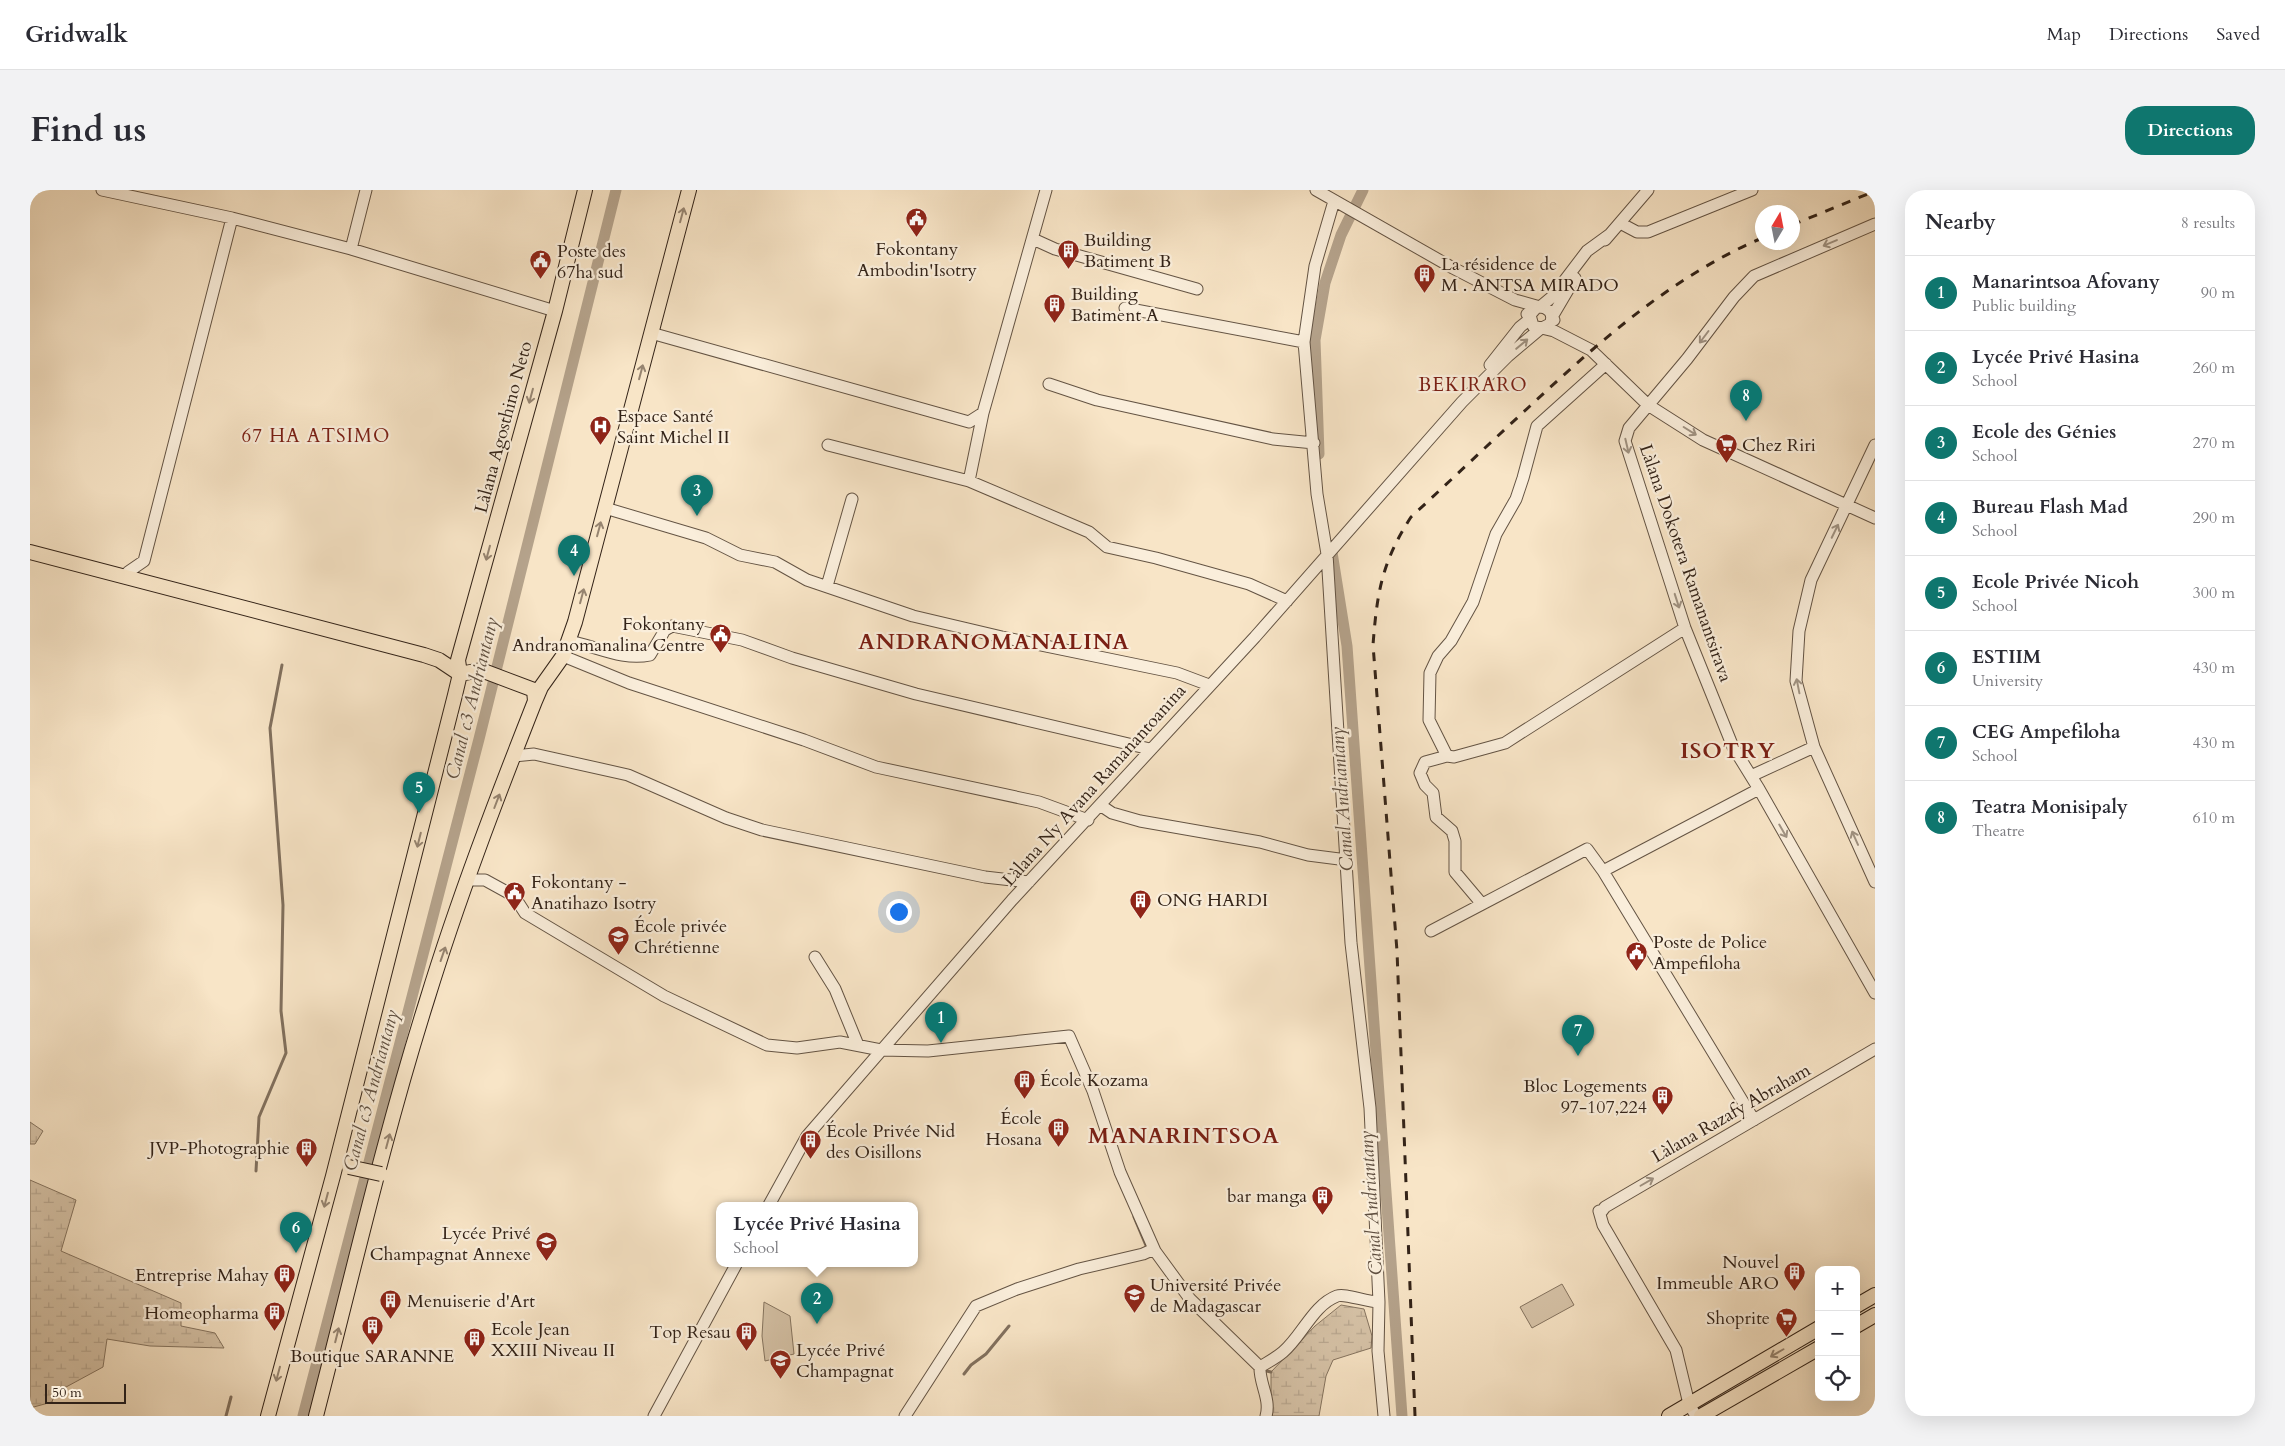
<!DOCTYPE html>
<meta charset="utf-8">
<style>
:root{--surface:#fff;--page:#f2f2f3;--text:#2b2b33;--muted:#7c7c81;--line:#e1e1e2;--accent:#0f766e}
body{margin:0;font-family:Cardo,serif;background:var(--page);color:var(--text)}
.controls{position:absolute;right:15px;bottom:15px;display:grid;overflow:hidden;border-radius:10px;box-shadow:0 5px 20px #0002}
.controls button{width:45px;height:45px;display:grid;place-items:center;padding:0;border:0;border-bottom:1px solid var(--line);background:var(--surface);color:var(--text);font:25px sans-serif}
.compass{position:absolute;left:1725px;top:15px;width:45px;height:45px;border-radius:50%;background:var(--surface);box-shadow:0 5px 20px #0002;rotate:10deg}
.scale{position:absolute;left:15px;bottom:12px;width:81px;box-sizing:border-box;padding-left:5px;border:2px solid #332318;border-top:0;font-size:14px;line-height:18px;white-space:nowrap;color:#332318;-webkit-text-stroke:4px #faeedb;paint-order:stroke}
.you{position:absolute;left:868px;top:721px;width:18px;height:18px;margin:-12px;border:4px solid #fff;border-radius:50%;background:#1a73e8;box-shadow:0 0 0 8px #1a73e833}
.badge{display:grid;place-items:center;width:32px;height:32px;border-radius:50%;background:var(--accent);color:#fff;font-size:16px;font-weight:700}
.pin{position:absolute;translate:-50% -41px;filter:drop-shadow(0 1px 2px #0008)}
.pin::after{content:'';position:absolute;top:26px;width:18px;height:15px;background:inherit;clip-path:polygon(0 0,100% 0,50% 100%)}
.popup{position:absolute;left:686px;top:1012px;width:202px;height:65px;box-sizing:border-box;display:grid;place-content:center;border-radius:10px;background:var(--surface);filter:drop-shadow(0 1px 4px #0005);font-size:16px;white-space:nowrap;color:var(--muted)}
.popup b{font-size:19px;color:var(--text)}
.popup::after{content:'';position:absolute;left:50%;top:100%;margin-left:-10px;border:10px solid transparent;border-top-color:var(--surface)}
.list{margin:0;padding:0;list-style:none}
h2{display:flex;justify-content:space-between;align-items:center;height:65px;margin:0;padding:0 20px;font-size:21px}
h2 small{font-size:16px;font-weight:400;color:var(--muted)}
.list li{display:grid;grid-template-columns:32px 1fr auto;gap:15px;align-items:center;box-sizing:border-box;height:75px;padding:0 20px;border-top:1px solid var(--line)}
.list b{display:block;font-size:19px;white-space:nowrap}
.list p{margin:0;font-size:16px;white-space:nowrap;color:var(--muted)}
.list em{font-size:16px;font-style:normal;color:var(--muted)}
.icon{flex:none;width:28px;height:28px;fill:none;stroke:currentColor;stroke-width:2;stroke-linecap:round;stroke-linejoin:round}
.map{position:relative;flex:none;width:1845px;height:1226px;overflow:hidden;border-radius:20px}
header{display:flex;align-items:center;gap:30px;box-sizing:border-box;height:70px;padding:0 25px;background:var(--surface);border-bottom:1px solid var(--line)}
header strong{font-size:24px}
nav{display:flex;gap:28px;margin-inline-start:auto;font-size:18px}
.intro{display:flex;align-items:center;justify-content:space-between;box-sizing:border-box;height:120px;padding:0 30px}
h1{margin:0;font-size:35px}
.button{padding:12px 22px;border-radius:20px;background:var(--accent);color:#fff;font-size:18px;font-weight:700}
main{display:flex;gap:30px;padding:0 30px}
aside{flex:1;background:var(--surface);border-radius:20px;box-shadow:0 5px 20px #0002}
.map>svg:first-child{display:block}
.wetland{fill:url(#wetland-marsh);stroke:#857460}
.park{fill:#d7c4a9;stroke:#857460}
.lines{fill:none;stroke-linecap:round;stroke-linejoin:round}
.stream{stroke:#81705e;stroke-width:3}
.canal{stroke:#b5a38c;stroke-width:11}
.minor-casing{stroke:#645444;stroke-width:13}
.major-casing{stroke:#332318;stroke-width:16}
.minor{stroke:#faeedb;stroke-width:11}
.major{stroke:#f8e5c7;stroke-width:14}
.rail{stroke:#332318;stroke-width:3;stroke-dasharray:9 9;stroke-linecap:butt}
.major-bridge-casing{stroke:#332318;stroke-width:16;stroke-linecap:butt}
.major-bridge{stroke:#f8e5c7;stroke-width:14}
.oneway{stroke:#968470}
.oneway2{stroke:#a09383}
.labels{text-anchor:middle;stroke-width:4.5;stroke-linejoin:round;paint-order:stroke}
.poi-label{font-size:18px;fill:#332318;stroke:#faeedb;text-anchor:start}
.street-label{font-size:18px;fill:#332318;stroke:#faeedb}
.neighbourhood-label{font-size:19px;letter-spacing:1px;fill:#7a1f14;stroke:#faeedb}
.water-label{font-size:19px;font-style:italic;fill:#605041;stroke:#faeedb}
.district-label{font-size:22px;font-weight:bold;letter-spacing:1px;fill:#7a1f14;stroke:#faeedb}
</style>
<header>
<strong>Gridwalk</strong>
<nav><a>Map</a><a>Directions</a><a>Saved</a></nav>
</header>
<div class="intro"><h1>Find us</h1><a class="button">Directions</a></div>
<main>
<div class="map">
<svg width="1845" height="1226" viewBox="0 0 1845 1226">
<defs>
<pattern id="wetland-marsh" width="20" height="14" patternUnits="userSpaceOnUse" patternTransform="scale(1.25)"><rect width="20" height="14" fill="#d7c4a9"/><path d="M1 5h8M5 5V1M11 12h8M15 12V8" fill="none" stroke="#b9a891"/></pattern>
</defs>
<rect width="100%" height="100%" fill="#f8e5c7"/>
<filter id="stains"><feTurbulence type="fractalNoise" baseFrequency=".004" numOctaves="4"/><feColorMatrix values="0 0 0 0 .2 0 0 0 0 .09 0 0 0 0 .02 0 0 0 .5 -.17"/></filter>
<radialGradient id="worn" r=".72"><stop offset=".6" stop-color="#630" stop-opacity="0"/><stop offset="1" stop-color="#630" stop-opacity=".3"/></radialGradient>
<path class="wetland" d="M0 932 13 941 5 954H0Z
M0 990 46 1010 31 1061 151 1113V1136L185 1143 194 1158 120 1156 77 1149 73 1177 25 1203 22 1212 0 1218Z
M1311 1115 1334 1119 1342 1146 1341 1158 1303 1170 1296 1186 1289 1226H1241V1182L1285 1136Z"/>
<path class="park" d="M1532 1094 1544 1115 1502 1138 1490 1117Z
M734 1112 760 1126 764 1164 735 1171 732 1146Z"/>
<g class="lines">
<path class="stream" d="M226 981 229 927 256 863 251 821 253 715 240 538 252 475
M1104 1027 1117 1058
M1232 1180 1241 1182
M934 1184 941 1175 956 1164 979 1136
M196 1226 201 1207"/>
<path class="canal" d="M1289 264 1285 150 1295 93 1311 45 1333 0
M1301 356 1317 456 1372 1226
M273 1226 449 549 586 0"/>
<defs>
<path id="minor" d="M72 0 202 28 321 59 525 121
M1286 0 1423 78 1485 110 1510 117 1522 107 1557 61 1579 45
M1304 11 1285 76 1274 152 1287 304 1297 364 1321 753 1340 918 1349 1112 1348 1161 1354 1226
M1590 33 1607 42H1618L1722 0
M1845 34 1724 86 1704 107 1657 169 1599 238 1595 251 1655 438 1703 557 1729 599 1845 803
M1003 49 1025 59 1167 99
M1575 50 1618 0
M321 59 336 0
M1095 118 1274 152
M1524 130 1522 127 1545 88
M621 143 939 232 953 223 1016 0
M1576 174 1507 236 1493 288 1486 309 1466 344 1443 412 1421 451 1408 466 1400 483 1399 530 1417 566 1424 567 1475 553 1655 438
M1460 175 1490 137 1500 129 1497 124
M1019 194 1067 210 1243 249 1284 253
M798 255 939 291 1059 342 1077 357 1126 368 1219 394 1257 411
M1845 255 1781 390 1769 441 1766 491 1784 557 1845 692
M939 291 953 223
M575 318 676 348 710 365 745 372 777 390 883 426 972 447 1147 483 1179 495
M98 382 114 371 202 28
M797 396 822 309
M538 451C566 456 592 471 620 465L635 440 642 436 712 450 762 468 886 504 1120 559
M533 466 599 493 774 550 846 577 1009 612 1058 630
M484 566 504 564 598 585 696 628 732 640 955 687 999 692
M1417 566 1395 572 1390 583 1395 595 1403 603 1406 627 1422 641 1425 651V682L1452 714
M1721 586 1784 557
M1070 615 1082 623 1110 631 1230 652 1278 665 1317 670
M1573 681 1729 599
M436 690H455L484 706 495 723 634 806 737 855 767 858 810 852 851 860 898 861 1039 846 1063 901 1090 982 1125 1061 1160 1109 1230 1177
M1401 741 1557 659 1573 681 1724 930
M785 767 805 799 828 855
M739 1015 777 946 982 710 1225 447 1432 212 1478 166 1510 139 1520 134C1525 124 1518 116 1507 117L1500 125 1503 136 1524 141 1561 160 1618 215 1673 250 1845 328
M1230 1177C1238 1172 1246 1168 1253 1162 1272 1146 1283 1115 1307 1106 1315 1103 1336 1112 1349 1112
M1230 1177C1229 1193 1241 1209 1236 1226
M624 1226 707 1073
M875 1226 946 1116 987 1099 1049 1079 1113 1064 1124 1059
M1666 1226 1659 1214 1646 1160 1573 1035 1569 1021H1572L1575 1017 1845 859"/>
<path id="major" d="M0 362 394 465 409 470 430 484 451 480 504 500 505 511
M1826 1116 1845 1105
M1826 1136 1845 1125
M238 1226 303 986 425 505 430 484 428 470 525 121 555 0
M286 1226C322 1087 354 946 397 810 428 709 466 610 505 511L511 497 533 466 545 432 659 0
M1639 1226 1789 1138
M1671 1226 1789 1158"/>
</defs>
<use href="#minor" class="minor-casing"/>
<use href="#major" class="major-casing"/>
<use href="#minor" class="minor"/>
<use href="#major" class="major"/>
<path class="rail" d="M1762 35 1845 1
M1385 1226 1367 761 1343 455C1347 402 1352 372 1381 327 1421 290 1460 253 1500 216 1571 150 1643 86 1732 48"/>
<defs>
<path id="major-bridge" d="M319 977 351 984"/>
</defs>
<use href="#major-bridge" class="major-bridge-casing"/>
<use href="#major-bridge" class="major-bridge"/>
</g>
<defs><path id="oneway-shaft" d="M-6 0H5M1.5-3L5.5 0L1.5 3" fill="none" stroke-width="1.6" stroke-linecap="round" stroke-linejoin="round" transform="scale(1.25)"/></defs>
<g class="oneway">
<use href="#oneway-shaft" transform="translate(652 25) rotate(-75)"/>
<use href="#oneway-shaft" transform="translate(611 182) rotate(-75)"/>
<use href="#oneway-shaft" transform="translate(501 206) rotate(105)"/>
<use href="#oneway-shaft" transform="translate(569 339) rotate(-75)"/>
<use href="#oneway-shaft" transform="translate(458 363) rotate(105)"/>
<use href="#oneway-shaft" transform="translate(552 406) rotate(-75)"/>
<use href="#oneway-shaft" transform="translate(467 611) rotate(-69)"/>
<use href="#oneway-shaft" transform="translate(389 650) rotate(104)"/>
<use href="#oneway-shaft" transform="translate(413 764) rotate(-71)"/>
<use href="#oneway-shaft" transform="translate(358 951) rotate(-75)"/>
<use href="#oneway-shaft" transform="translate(296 1010) rotate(105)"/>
<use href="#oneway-shaft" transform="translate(307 1145) rotate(-76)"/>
<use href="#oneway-shaft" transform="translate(1747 1163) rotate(150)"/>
<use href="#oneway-shaft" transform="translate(248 1184) rotate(105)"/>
</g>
<g class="oneway2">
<use href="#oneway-shaft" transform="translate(1800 53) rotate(157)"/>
<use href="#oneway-shaft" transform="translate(1674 147) rotate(127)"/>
<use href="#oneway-shaft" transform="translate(1492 154) rotate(-40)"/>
<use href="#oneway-shaft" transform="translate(1660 241) rotate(32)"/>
<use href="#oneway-shaft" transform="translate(1597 256) rotate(77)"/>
<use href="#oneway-shaft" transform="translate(1805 341) rotate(-64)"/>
<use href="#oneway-shaft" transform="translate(1647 411) rotate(72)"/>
<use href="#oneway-shaft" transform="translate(1768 496) rotate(-101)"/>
<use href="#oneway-shaft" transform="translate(1753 641) rotate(60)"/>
<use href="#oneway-shaft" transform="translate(1825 648) rotate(-114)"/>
<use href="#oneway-shaft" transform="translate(1617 992) rotate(-30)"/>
</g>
<defs>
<symbol id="civic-pin" viewBox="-11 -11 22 30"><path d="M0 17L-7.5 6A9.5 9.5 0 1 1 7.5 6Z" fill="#8f2418" stroke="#faeedb"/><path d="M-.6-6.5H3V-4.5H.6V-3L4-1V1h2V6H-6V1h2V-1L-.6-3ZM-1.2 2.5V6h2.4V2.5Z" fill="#fff"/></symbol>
<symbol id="building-pin" viewBox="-11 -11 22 30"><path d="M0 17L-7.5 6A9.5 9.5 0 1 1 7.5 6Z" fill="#8f2418" stroke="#faeedb"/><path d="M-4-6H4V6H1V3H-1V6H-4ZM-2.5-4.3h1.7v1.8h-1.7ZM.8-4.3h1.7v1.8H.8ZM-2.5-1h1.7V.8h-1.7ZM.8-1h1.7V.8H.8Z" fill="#fff"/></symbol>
<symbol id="hospital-pin" viewBox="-11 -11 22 30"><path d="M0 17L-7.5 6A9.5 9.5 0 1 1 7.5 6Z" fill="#8f2418" stroke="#faeedb"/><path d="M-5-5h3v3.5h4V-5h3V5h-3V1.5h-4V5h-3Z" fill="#fff"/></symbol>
<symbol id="supermarket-pin" viewBox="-11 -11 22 30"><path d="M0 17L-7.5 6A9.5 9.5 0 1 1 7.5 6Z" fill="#8f2418" stroke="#faeedb"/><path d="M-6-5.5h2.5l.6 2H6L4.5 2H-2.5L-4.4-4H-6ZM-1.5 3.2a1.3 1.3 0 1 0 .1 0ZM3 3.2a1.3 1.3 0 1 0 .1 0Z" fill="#fff"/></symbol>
<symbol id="school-pin" viewBox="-11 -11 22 30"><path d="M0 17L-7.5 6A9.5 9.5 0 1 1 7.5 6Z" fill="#8f2418" stroke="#faeedb"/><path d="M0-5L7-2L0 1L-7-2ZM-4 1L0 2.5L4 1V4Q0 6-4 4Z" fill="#fff"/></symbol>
<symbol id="university-pin" viewBox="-11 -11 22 30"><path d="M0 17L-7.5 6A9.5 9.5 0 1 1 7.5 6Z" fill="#8f2418" stroke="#faeedb"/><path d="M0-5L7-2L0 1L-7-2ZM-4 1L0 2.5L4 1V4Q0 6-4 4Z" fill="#fff"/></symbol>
</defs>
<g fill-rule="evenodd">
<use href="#civic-pin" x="874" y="16" width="25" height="34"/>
<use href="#building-pin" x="1026" y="48" width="25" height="34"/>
<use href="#civic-pin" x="498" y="58" width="25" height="34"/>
<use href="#building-pin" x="1382" y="72" width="25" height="34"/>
<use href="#building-pin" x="1012" y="102" width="25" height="34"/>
<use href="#hospital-pin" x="558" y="224" width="25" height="34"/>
<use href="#supermarket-pin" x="1684" y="242" width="25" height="34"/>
<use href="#civic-pin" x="678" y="432" width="25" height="34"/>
<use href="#civic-pin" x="472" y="690" width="25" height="34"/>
<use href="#building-pin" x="1098" y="698" width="25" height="34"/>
<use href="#school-pin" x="576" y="734" width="25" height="34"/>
<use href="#civic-pin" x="1594" y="750" width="25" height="34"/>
<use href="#building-pin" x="982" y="878" width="25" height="34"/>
<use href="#building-pin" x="1620" y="894" width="25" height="34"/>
<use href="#building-pin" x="1016" y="926" width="25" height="34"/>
<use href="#building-pin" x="768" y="938" width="25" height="34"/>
<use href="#building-pin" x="264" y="946" width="25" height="34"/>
<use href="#building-pin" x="1280" y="994" width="25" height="34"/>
<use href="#school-pin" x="504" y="1040" width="25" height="34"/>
<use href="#building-pin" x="1752" y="1070" width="25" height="34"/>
<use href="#building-pin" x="242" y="1072" width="25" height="34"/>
<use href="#university-pin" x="1092" y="1092" width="25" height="34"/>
<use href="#building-pin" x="348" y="1098" width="25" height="34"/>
<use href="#building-pin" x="232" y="1110" width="25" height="34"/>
<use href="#supermarket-pin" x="1744" y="1116" width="25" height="34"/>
<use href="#building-pin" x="330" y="1124" width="25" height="34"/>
<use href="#building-pin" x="704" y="1130" width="25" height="34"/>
<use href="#building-pin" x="432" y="1136" width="25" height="34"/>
<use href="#school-pin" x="738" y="1158" width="25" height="34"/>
</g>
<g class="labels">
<g class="poi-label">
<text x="1054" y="56">Building<tspan x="1054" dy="21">Batiment B</tspan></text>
<text x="887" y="65" text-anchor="middle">Fokontany<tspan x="887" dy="21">Ambodin'Isotry</tspan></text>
<text x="527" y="67">Poste des<tspan x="527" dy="21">67ha sud</tspan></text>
<text x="1411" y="80">La résidence de<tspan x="1411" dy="21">M . ANTSA MIRADO</tspan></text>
<text x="1041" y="110">Building<tspan x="1041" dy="21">Batiment A</tspan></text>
<text x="587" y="232">Espace Santé<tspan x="587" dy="21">Saint Michel II</tspan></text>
<text x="1712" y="261">Chez Riri</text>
<text x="675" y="440" text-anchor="end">Fokontany<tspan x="675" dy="21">Andranomanalina Centre</tspan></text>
<text x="501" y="698">Fokontany -<tspan x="501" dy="21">Anatihazo Isotry</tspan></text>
<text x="1127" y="716">ONG HARDI</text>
<text x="604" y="742">École privée<tspan x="604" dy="21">Chrétienne</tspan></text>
<text x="1623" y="758">Poste de Police<tspan x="1623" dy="21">Ampefiloha</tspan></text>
<text x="1010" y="896">École Kozama</text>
<text x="1617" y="902" text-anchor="end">Bloc Logements<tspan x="1617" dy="21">97-107,224</tspan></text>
<text x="1012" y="934" text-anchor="end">École<tspan x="1012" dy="21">Hosana</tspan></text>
<text x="796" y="947">École Privée Nid<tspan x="796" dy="21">des Oisillons</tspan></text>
<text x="260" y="964" text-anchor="end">JVP-Photographie</text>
<text x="1277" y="1012" text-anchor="end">bar manga</text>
<text x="501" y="1049" text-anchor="end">Lycée Privé<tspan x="501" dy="21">Champagnat Annexe</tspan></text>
<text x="1749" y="1078" text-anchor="end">Nouvel<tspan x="1749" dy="21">Immeuble ARO</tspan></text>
<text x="239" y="1091" text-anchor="end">Entreprise Mahay</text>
<text x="1120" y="1101">Université Privée<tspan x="1120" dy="21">de Madagascar</tspan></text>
<text x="377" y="1117">Menuiserie d'Art</text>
<text x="229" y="1129" text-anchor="end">Homeopharma</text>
<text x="1740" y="1134" text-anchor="end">Shoprite</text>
<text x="461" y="1145">Ecole Jean<tspan x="461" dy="21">XXIII Niveau II</tspan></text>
<text x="701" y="1148" text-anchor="end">Top Resau</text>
<text x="766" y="1166">Lycée Privé<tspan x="766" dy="21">Champagnat</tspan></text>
<text x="342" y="1172" text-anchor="middle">Boutique SARANNE</text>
</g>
<g class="street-label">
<text transform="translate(473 237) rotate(-75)" y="6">Làlana Agosthino Neto</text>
<text transform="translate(1656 373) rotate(71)" y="6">Làlana Dokotera Ramanantsirava</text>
<text transform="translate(1064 595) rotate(-48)" y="6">Làlana Ny Avana Ramanantoanina</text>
<text transform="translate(1701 923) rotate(-30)" y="6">Làlana Razafy Abraham</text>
</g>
<g class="neighbourhood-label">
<text x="1443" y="201">BEKIRARO</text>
<text x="286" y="252">67 HA ATSIMO</text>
</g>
<g class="water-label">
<text transform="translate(441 508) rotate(-76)" y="7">Canal c3 Andriantany</text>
<text transform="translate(1311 609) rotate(-94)" y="7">Canal Andriantany</text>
<text transform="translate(340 900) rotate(-75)" y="7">Canal c3 Andriantany</text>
<text transform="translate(1340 1013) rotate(-94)" y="7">Canal Andriantany</text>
</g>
<g class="district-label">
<text x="964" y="459">ANDRANOMANALINA</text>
<text x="1698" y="568">ISOTRY</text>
<text x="1154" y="953">MANARINTSOA</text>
</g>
</g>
<rect width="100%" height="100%" filter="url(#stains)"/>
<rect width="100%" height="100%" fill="url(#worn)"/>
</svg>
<div class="controls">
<button>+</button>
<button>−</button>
<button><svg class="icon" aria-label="locate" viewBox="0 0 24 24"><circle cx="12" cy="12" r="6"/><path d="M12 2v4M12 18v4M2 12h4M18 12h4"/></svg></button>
</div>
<svg class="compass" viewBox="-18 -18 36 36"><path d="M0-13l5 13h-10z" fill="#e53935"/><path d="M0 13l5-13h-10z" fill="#7c7c81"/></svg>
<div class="scale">50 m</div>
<div class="you"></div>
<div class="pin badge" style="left:911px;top:853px">1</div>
<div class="pin badge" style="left:787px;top:1134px">2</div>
<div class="popup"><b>Lycée Privé Hasina</b>School</div>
<div class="pin badge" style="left:667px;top:326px">3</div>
<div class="pin badge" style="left:544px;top:386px">4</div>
<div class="pin badge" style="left:389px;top:623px">5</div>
<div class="pin badge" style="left:266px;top:1063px">6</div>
<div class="pin badge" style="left:1548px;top:866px">7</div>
<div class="pin badge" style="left:1716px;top:231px">8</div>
</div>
<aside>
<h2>Nearby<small>8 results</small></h2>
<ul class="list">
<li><span class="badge">1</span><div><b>Manarintsoa Afovany</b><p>Public building</p></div><em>90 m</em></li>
<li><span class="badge">2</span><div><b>Lycée Privé Hasina</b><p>School</p></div><em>260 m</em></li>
<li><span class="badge">3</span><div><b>Ecole des Génies</b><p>School</p></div><em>270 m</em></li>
<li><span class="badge">4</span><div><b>Bureau Flash Mad</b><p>School</p></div><em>290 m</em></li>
<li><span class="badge">5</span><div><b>Ecole Privée Nicoh</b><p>School</p></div><em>300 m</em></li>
<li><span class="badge">6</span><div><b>ESTIIM</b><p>University</p></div><em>430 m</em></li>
<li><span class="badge">7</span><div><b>CEG Ampefiloha</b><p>School</p></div><em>430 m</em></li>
<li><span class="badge">8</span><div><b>Teatra Monisipaly</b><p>Theatre</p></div><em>610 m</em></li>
</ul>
</aside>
</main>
